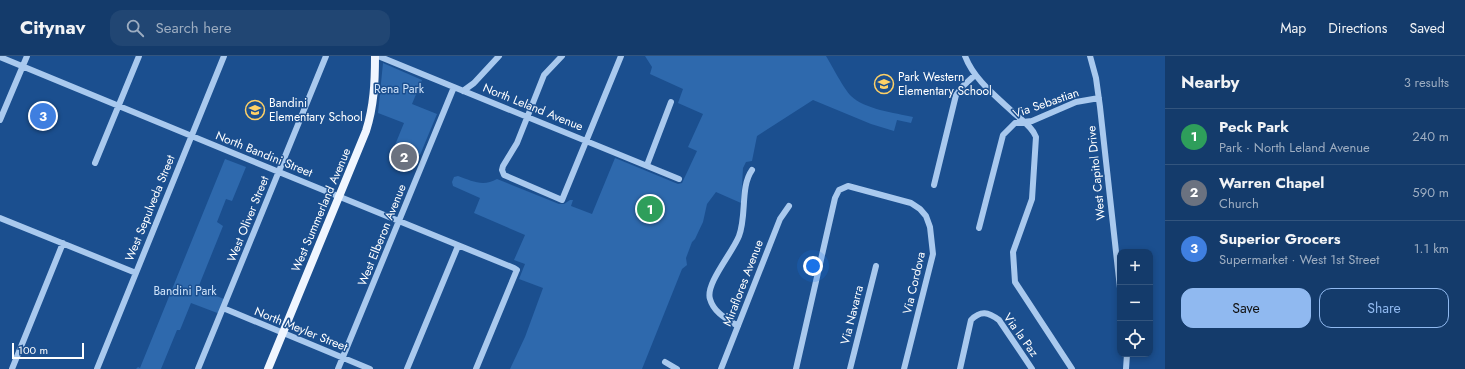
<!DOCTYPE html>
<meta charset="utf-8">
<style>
:root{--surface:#143b6b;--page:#214673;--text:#f1f3f6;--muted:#9dadc1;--line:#33557e;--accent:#90b9f0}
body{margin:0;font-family:Jost,sans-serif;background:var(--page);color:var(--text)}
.controls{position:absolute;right:12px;bottom:12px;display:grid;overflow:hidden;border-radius:8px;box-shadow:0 2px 6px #0003}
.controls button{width:36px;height:36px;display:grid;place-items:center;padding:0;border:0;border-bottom:1px solid var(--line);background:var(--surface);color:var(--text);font:20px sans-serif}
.scale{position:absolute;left:12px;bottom:10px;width:72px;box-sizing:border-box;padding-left:4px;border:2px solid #fff;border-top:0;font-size:11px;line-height:14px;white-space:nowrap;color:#fff;-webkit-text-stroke:3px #1b4f8f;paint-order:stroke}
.you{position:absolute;left:813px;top:210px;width:14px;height:14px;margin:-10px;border:3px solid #fff;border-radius:50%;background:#1a73e8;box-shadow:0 0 0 6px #1a73e833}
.badge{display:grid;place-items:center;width:26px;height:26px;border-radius:50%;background:var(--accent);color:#fff;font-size:13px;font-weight:700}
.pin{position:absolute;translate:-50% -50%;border:2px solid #fff;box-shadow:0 1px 4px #0006}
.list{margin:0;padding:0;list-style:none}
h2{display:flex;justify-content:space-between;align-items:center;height:52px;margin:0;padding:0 16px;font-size:17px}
h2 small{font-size:13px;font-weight:400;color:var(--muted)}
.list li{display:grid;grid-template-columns:26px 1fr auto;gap:12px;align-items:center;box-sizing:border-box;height:56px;padding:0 16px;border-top:1px solid var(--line)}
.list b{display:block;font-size:15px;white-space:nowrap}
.list p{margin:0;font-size:13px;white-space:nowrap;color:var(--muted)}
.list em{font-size:13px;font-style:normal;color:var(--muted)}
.actions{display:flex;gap:8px;padding:12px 16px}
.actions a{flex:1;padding:9px 0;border:1px solid var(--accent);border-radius:12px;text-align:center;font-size:14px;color:var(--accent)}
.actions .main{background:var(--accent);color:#111}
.icon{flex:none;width:22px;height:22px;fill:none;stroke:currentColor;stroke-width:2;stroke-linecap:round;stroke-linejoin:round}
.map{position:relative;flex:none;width:1165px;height:313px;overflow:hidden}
header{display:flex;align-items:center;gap:24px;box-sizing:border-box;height:56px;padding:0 20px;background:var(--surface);border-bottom:1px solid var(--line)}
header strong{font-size:19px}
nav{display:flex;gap:22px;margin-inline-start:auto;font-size:14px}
.search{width:280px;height:36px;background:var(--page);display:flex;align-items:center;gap:10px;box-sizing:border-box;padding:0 14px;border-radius:12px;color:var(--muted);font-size:15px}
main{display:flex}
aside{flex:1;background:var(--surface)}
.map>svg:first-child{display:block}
.green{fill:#2e69ad}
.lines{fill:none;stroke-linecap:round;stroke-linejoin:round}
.minor{stroke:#a9c9ee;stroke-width:6}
.major{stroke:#f0f6ff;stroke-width:8}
.labels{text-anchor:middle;stroke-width:3;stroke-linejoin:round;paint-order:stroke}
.poi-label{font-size:12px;fill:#fff;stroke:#1b4f8f;text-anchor:start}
.park-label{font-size:12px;fill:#cfe3fa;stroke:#1b4f8f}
.street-label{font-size:12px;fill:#fff;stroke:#1b4f8f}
</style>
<header>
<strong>Citynav</strong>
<div class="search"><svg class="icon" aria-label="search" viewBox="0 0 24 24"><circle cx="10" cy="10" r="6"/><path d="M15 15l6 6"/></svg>Search here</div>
<nav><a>Map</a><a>Directions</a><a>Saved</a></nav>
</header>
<main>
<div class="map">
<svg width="1165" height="313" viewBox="0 0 1165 313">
<rect width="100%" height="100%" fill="#1b4f8f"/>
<path class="green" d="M645 0H826C832 10 844 33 851 40 864 53 895 57 913 61L911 67 897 64 894 75 871 68 813 44 757 80 752 105 746 106 743 112 741 147 716 136 707 148 703 166 695 183 692 186 686 202 687 209 682 213 642 313H510L525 281 543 232 519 223 525 208 514 204 525 179 474 157 480 142 453 130 452 126 454 121 458 120C472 125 483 131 497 123L559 148H564L570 144H573L571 150 592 158 615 102 678 128 682 127 697 95 688 91 703 58 678 47 683 33 650 18 652 11Z
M383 7 422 24 412 48 437 58 420 99 395 89 404 67 378 57Z
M225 103 246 111 232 145 226 143 217 166 223 170 198 232 226 244 220 258 191 247 180 274H177L161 313H136L138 311 140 312Z"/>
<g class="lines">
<path class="minor" d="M378 0 679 123
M562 0 544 19 517 87 503 110 502 114 504 119 562 144 621 0
M965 0C974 24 997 41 1015 58 1023 65 1032 71 1036 81L1032 143 1013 196 1015 226 1072 313
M1090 0 1096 22 1100 51 1120 232
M0 1 279 116 514 212 517 214 516 216 476 313
M463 35 474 27 499 0
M0 64 27 0
M95 107 139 0
M647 109 671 46
M934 129 956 39 963 30 975 19
M0 162 136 217
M979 172 1003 79 1015 67 1032 65 1076 46 1099 42
M223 252 370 313
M738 270C727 263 714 257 710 243 705 228 733 196 739 180 747 159 740 131 752 114
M665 306 677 313
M12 313 63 187
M97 313 224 0
M198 313 326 0
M338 313 454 31
M407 313 458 190
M721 313 780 163 789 150
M796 313 835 142 839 134 848 130 911 147 920 153 926 160 930 171 933 198 904 313
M850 313 876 210
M960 313 971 264C981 254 988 256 999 264L1032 313
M1126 313 1127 298"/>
<path class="major" d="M268 313 366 75C374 50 375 26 375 0"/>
</g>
<defs>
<symbol id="school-ring" viewBox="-11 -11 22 22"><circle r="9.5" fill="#1b4f8f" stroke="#ffd166" stroke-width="1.5"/><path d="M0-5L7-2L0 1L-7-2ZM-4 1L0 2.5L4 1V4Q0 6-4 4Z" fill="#ffd166"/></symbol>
</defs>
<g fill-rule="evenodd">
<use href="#school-ring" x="873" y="17" width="22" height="22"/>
<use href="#school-ring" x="244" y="43" width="22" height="22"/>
</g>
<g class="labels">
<g class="poi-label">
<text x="898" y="25">Park Western<tspan x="898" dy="14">Elementary School</tspan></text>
<text x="269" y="51">Bandini<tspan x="269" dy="14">Elementary School</tspan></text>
</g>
<g class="park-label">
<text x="399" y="37">Rena Park</text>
<text x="185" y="239">Bandini Park</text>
</g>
<g class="street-label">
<text transform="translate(1046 47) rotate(-19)" y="4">Via Sebastian</text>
<text transform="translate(533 51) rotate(22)" y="4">North Leland Avenue</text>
<text transform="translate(264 98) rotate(22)" y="4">North Bandini Street</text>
<text transform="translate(1096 117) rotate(-96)" y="4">West Capitol Drive</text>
<text transform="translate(150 152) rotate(-68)" y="4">West Sepulveda Street</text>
<text transform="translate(321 154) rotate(-67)" y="4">West Summerland Avenue</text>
<text transform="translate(248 163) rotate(-68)" y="4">West Oliver Street</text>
<text transform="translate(382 179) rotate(-68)" y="4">West Elberon Avenue</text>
<text transform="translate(743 227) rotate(-69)" y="4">Miraflores Avenue</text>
<text transform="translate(914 227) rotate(-77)" y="4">Via Cordova</text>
<text transform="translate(852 259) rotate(-76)" y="4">Via Navarra</text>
<text transform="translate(301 273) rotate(22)" y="4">North Meyler Street</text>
<text transform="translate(1021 279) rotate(54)" y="4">Via la Paz</text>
</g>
</g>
</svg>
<div class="controls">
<button>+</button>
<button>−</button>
<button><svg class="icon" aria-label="locate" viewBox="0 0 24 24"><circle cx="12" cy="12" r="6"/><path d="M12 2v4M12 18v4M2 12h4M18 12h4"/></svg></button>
</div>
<div class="scale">100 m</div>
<div class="you"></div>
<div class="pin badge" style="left:650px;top:153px;background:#2e9e5b">1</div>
<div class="pin badge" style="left:404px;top:101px;background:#6b7280">2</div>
<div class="pin badge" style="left:43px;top:60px;background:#3f7fe0">3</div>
</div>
<aside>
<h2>Nearby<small>3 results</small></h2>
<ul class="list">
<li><span class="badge" style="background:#2e9e5b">1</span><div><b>Peck Park</b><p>Park · North Leland Avenue</p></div><em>240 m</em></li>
<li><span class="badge" style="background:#6b7280">2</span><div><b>Warren Chapel</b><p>Church</p></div><em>590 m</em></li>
<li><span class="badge" style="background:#3f7fe0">3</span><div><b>Superior Grocers</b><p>Supermarket · West 1st Street</p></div><em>1.1 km</em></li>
</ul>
<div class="actions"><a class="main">Save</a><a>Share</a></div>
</aside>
</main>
